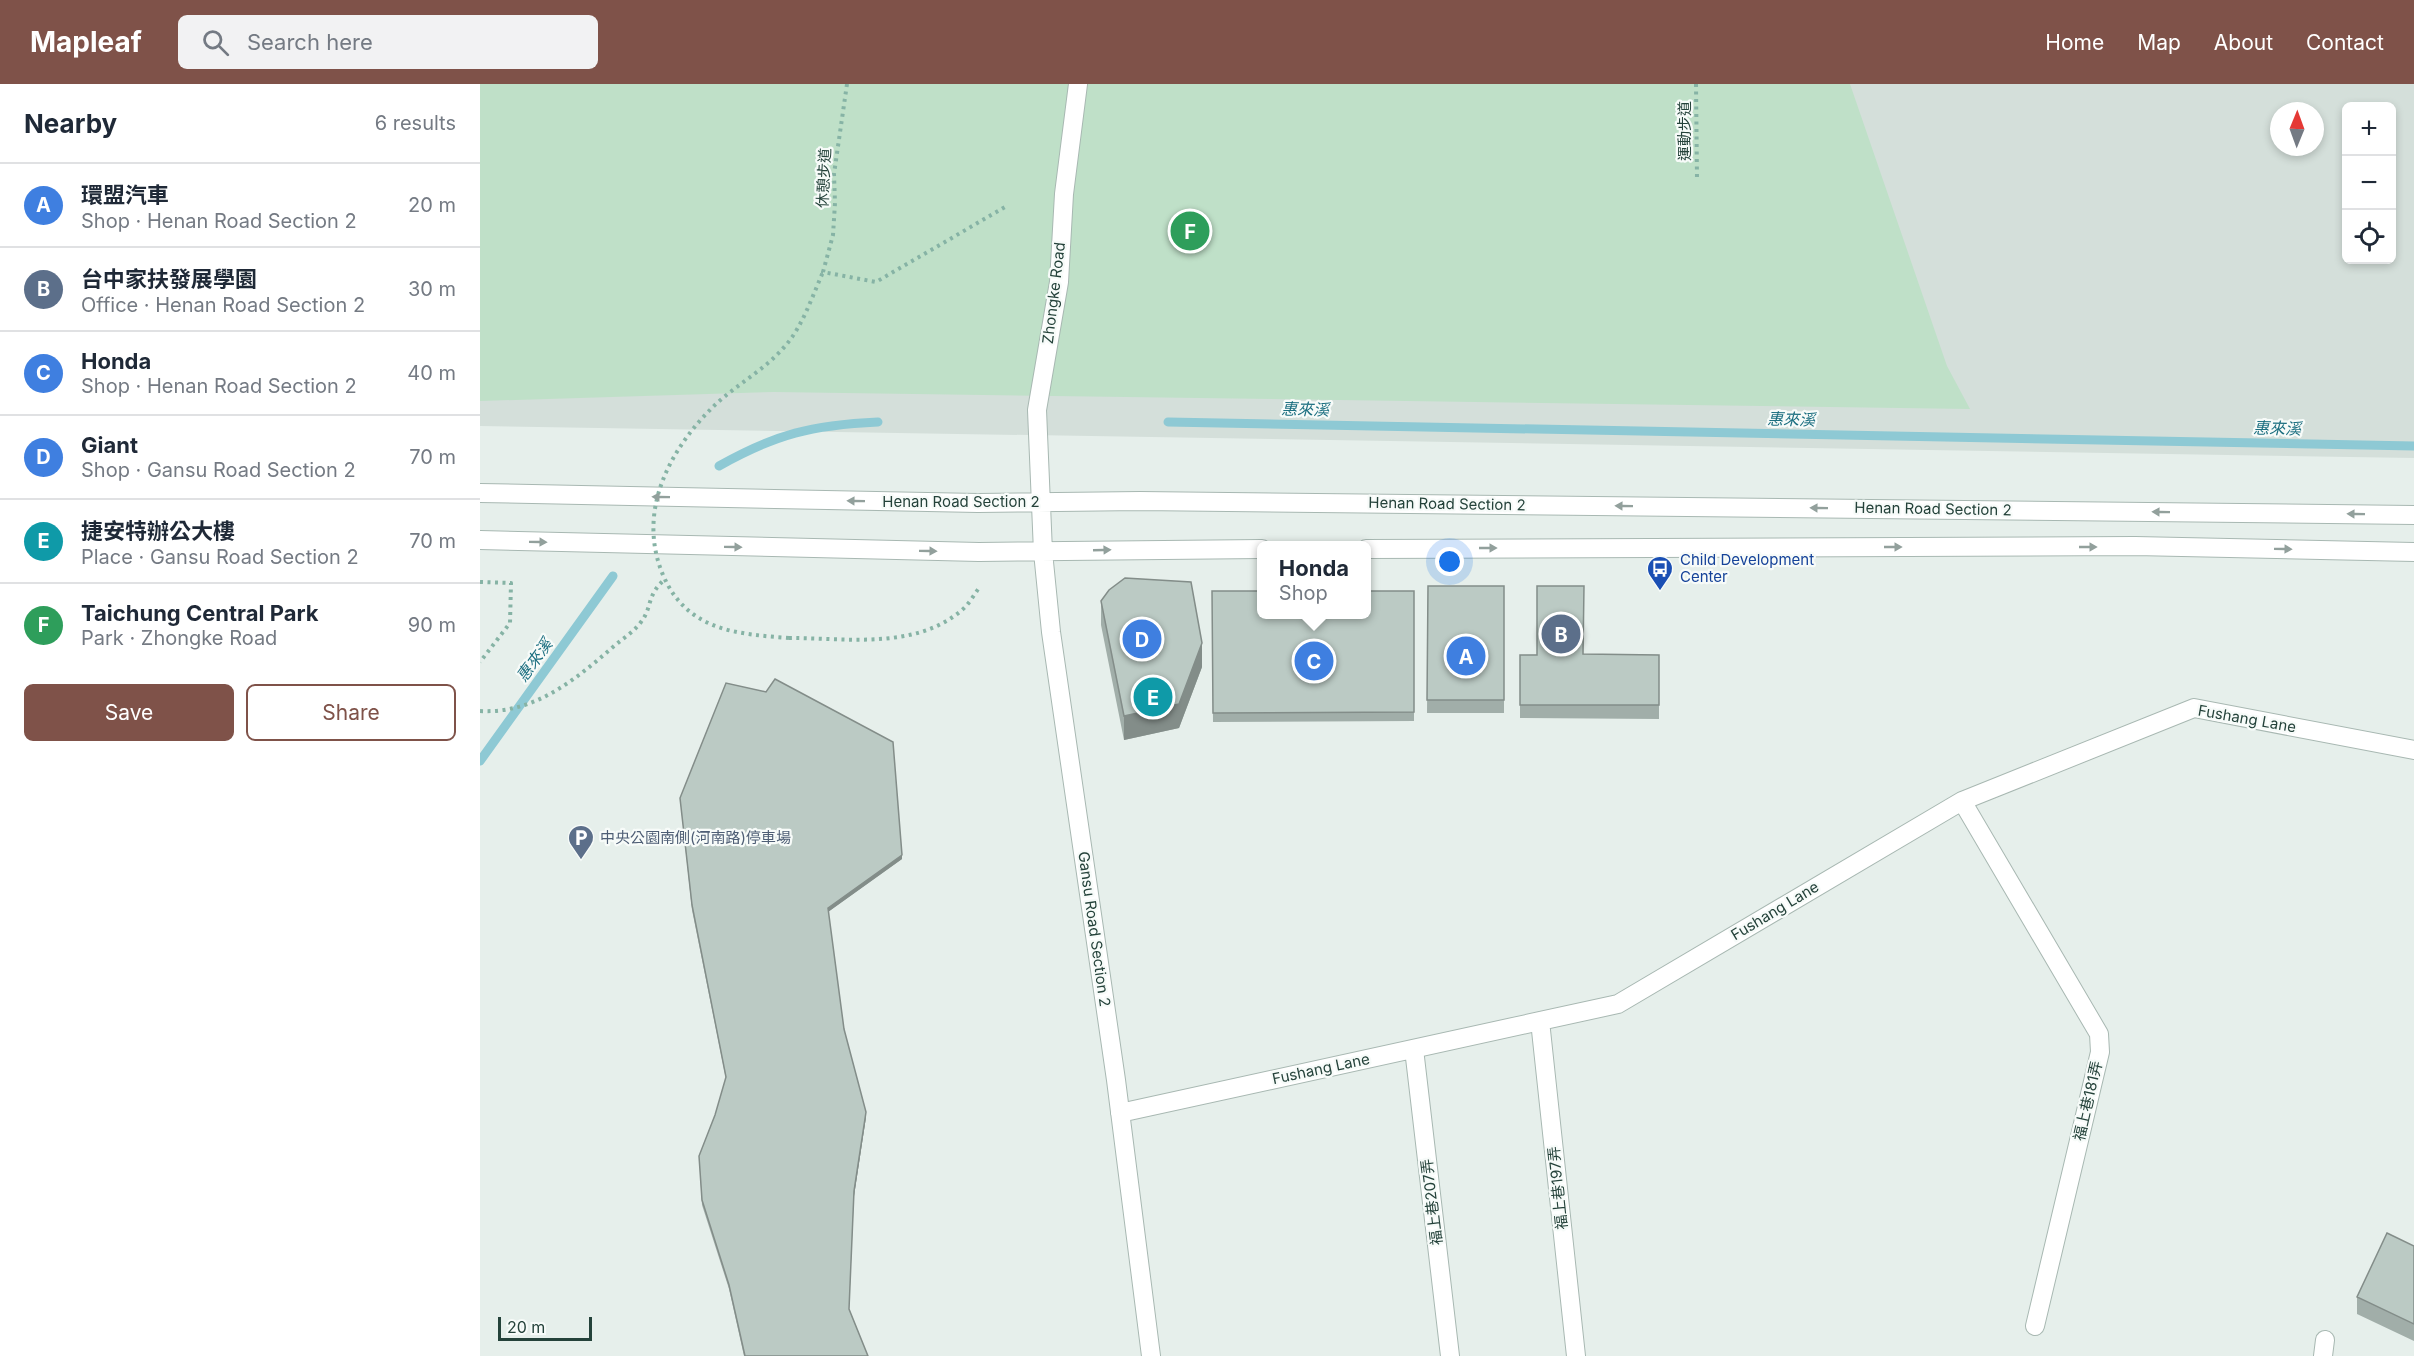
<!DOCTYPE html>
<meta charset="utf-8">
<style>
:root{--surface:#fff;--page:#f2f2f3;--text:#1f2937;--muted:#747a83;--line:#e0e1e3;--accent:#7f5249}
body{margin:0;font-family:Inter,"Noto Sans TC",sans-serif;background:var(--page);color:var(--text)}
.controls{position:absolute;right:18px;top:18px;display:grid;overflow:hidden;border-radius:9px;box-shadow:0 3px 9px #0003}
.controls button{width:54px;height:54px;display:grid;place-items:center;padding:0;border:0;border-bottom:2px solid var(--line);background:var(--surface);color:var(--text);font:30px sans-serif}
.compass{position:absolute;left:1790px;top:18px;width:54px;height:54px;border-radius:50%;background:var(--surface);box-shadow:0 3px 9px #0003;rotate:1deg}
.scale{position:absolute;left:18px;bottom:15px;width:94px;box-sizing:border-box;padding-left:6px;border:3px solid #24423a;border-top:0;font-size:16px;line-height:21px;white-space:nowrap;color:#24423a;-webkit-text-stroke:4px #f7fbf9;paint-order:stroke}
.you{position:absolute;left:970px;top:478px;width:21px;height:21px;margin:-15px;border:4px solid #fff;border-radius:50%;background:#1a73e8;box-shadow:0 0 0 9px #1a73e833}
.badge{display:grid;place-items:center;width:39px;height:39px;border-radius:50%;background:var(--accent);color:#fff;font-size:20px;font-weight:700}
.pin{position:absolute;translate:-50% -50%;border:3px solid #fff;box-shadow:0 2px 6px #0006}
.popup{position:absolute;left:777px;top:457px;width:114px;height:78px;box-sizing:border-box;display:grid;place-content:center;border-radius:9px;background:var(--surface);filter:drop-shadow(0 2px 4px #0005);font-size:20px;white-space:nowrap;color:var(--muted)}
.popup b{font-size:22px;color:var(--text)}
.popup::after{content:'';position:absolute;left:50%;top:100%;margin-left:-12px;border:12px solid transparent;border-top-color:var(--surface)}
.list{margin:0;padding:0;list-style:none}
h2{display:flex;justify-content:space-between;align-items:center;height:78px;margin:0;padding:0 24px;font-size:26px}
h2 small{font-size:20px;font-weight:400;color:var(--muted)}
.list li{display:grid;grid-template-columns:39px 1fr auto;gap:18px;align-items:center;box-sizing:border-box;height:84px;padding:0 24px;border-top:2px solid var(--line)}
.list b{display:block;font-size:22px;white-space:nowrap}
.list p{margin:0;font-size:20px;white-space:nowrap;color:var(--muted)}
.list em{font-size:20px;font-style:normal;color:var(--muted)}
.actions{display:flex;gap:12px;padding:18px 24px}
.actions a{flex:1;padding:14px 0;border:2px solid var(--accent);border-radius:9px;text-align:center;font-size:21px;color:var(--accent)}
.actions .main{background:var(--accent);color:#fff}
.icon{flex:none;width:33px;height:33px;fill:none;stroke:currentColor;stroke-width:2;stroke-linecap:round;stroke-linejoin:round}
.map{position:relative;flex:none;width:1934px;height:1272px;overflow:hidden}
header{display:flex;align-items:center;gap:36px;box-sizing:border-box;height:84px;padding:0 30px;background:var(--accent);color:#fff}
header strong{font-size:28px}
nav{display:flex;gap:33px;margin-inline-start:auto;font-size:21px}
.search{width:420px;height:54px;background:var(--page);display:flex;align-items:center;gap:15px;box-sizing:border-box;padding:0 21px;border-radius:9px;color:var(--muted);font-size:22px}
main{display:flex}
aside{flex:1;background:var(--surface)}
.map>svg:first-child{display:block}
.built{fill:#d4dfda;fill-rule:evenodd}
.green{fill:#bfe0c8}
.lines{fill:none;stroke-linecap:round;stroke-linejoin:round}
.stream{stroke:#8ec9d4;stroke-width:9}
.minor-casing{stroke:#a8b8b2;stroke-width:20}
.path{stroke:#86b3a5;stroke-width:4;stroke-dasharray:3 4.5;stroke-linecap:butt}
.minor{stroke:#fff;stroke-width:18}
.path-bridge{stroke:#86b3a5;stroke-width:4;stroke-dasharray:3 4.5;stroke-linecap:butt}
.wall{fill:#a1aea9}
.shaded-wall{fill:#838d89}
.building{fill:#bbcac4;stroke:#838d89;stroke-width:1.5}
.oneway{fill:#92a09c}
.labels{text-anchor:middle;stroke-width:4.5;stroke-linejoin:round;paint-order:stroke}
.street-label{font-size:15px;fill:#24423a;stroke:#f7fbf9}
.transit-label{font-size:15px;fill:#164399;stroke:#f7fbf9;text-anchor:start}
.service-label{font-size:15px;fill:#4e5e75;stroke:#f7fbf9;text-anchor:start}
.water-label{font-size:16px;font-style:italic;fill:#1c6f80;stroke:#f7fbf9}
</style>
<header>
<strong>Mapleaf</strong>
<div class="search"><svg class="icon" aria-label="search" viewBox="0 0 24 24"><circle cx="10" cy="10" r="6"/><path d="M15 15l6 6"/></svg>Search here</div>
<nav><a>Home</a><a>Map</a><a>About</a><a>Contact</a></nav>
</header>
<main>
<aside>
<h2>Nearby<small>6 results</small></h2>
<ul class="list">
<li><span class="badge" style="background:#3f7fe0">A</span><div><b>環盟汽車</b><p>Shop · Henan Road Section 2</p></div><em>20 m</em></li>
<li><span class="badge" style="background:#5c6f8a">B</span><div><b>台中家扶發展學園</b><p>Office · Henan Road Section 2</p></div><em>30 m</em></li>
<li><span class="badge" style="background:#3f7fe0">C</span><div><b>Honda</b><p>Shop · Henan Road Section 2</p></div><em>40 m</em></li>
<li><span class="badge" style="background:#3f7fe0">D</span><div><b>Giant</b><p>Shop · Gansu Road Section 2</p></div><em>70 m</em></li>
<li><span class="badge" style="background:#0f9aa8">E</span><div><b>捷安特辦公大樓</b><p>Place · Gansu Road Section 2</p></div><em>70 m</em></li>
<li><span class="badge" style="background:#2e9e5b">F</span><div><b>Taichung Central Park</b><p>Park · Zhongke Road</p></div><em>90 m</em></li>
</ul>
<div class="actions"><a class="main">Save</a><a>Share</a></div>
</aside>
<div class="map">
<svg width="1934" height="1272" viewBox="0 0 1934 1272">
<rect width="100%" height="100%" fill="#e6efeb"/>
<path class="built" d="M0 0H1934V374L0 342ZM1866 22H1912V176H1866ZM1799 27H1835V63H1799Z"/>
<path class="green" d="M0 0H1370L1467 282 1490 325 294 308 0 317Z"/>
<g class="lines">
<path class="stream" d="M688 338 1934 362
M239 382C296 350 332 341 398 338
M0 677 133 492"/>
<defs>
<path id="minor" d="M598 0 584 110 579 198 557 326 563 468 571 548 636 996 671 1272
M0 409 498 419 660 417 1934 431
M0 456 499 468 782 465
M886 465 1655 462 1934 468
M1482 717 1619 950 1620 968 1555 1242
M1060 937 1096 1272
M934 965 970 1272
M640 1029 1138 920 1482 717 1714 624 1934 666
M1843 1272 1845 1256"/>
</defs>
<use href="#minor" class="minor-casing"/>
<path class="path" d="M367 0 354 90 355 119 353 151 343 188 396 198 525 123
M1216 0 1217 95
M0 498 31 499 30 539 0 578
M309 554C367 554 435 566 482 526 489 520 494 511 499 504
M0 627C54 630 95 596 133 563 143 554 153 549 161 538 173 522 166 512 185 495"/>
<use href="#minor" class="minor"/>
<path class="path-bridge" d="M309 554C257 550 207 547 183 491 156 427 190 364 236 320 259 299 286 285 306 261 323 241 332 213 343 188"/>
</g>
<path class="wall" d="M948 502H1024V629H947Z
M732 507H934V637L733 638Z
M621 517 722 583 699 644 644 656 621 541Z
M1103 570 1179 571V635L1040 634V571Z
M200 714 422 775 348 828 364 945 386 1033 374 1112 369 1225 388 1272H264L249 1205 222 1121 219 1072 235 1031 246 995 212 826Z
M1934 1162V1257L1877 1230V1213Z"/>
<path class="shaded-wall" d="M722 559V583L699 644 644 656V632Z
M422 771V775L348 828V824Z
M386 1028V1033L374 1112V1107Z"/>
<path class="building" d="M645 494 711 498 722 559 699 620 644 632 621 517 629 506Z
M948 502H1024V616H947Z
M1057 502H1104L1103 570 1179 571V621H1040V571H1057Z
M732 507H782V531H886V507H934V628L733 629Z
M295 595 413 658 422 771 348 824 364 945 386 1028 374 1107 369 1225 388 1272H265L249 1201 222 1116 219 1072 235 1031 246 993 212 821 200 714 246 599 286 608Z
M1907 1149 1934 1162V1240L1877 1213Z"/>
<defs><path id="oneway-solid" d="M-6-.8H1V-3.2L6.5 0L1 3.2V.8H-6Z" transform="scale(1.5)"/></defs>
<g class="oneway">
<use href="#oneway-solid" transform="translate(181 413) rotate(-179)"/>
<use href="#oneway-solid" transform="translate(376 417) rotate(-179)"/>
<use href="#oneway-solid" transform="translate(1144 422) rotate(-179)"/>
<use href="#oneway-solid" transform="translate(1339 424) rotate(-179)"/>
<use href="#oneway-solid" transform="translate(1681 428) rotate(-179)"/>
<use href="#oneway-solid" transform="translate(1876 430) rotate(-179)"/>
<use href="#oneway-solid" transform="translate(58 458) rotate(1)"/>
<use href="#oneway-solid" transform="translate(253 463) rotate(1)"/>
<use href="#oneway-solid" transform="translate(1413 463)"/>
<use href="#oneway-solid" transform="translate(1608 463)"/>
<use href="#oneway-solid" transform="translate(1008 464)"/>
<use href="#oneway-solid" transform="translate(1803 465) rotate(1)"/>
<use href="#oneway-solid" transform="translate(622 466) rotate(-2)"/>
<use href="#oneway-solid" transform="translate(448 467) rotate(1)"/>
</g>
<defs>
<symbol id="bus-pin" viewBox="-11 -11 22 30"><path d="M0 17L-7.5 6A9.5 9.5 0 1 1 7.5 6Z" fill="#1a4fb4" stroke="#f7fbf9"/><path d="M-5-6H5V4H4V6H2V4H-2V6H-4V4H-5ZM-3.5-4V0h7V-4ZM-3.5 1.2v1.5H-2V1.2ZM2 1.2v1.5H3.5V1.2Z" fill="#fff"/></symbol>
<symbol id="parking-pin" viewBox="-11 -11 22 30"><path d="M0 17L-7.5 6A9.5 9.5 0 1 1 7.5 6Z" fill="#5c6f8a" stroke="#f7fbf9"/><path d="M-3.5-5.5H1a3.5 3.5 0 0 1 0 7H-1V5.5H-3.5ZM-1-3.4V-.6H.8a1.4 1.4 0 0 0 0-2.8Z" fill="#fff"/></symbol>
</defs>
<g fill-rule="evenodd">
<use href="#bus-pin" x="1165" y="470" width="30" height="40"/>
<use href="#parking-pin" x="86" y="739" width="30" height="40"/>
</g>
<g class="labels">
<g class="street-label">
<text transform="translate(1205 47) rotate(-90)" y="5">運動步道</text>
<text transform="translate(344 94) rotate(-87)" y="5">休憩步道</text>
<text transform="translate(574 209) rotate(-83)" y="5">Zhongke Road</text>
<text x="481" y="423">Henan Road Section 2</text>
<text transform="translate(967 420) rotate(1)" y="5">Henan Road Section 2</text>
<text transform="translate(1453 425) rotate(1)" y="5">Henan Road Section 2</text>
<text transform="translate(1767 635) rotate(10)" y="5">Fushang Lane</text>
<text transform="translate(1295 827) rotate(-31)" y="5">Fushang Lane</text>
<text transform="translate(614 845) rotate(82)" y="5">Gansu Road Section 2</text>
<text transform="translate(841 985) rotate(-12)" y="5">Fushang Lane</text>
<text transform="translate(1608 1017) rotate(-77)" y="5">福上巷181弄</text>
<text transform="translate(1078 1104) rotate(-96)" y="5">福上巷197弄</text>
<text transform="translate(952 1118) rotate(-97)" y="5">福上巷207弄</text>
</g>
<g class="transit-label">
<text x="1200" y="481">Child Development<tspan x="1200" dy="17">Center</tspan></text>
</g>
<g class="service-label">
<text x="120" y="759">中央公園南側(河南路)停車場</text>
</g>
<g class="water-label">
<text transform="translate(825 325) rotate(1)" y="6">惠來溪</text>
<text transform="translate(1311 335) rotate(1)" y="6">惠來溪</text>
<text transform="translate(1797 344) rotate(1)" y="6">惠來溪</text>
<text transform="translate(54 576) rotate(-54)" y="6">惠來溪</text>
</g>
</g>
</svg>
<div class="controls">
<button>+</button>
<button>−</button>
<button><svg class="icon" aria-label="locate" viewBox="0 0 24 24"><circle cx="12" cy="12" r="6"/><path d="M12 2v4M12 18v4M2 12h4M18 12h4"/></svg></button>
</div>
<svg class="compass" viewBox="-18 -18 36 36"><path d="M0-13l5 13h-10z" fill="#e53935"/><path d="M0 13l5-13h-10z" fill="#747a83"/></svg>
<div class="scale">20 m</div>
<div class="you"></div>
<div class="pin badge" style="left:986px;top:572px;background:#3f7fe0">A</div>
<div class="pin badge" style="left:1081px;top:550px;background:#5c6f8a">B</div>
<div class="pin badge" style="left:834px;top:577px;background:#3f7fe0">C</div>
<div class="popup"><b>Honda</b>Shop</div>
<div class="pin badge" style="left:662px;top:555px;background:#3f7fe0">D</div>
<div class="pin badge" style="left:673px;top:613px;background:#0f9aa8">E</div>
<div class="pin badge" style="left:710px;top:147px;background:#2e9e5b">F</div>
</div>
</main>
